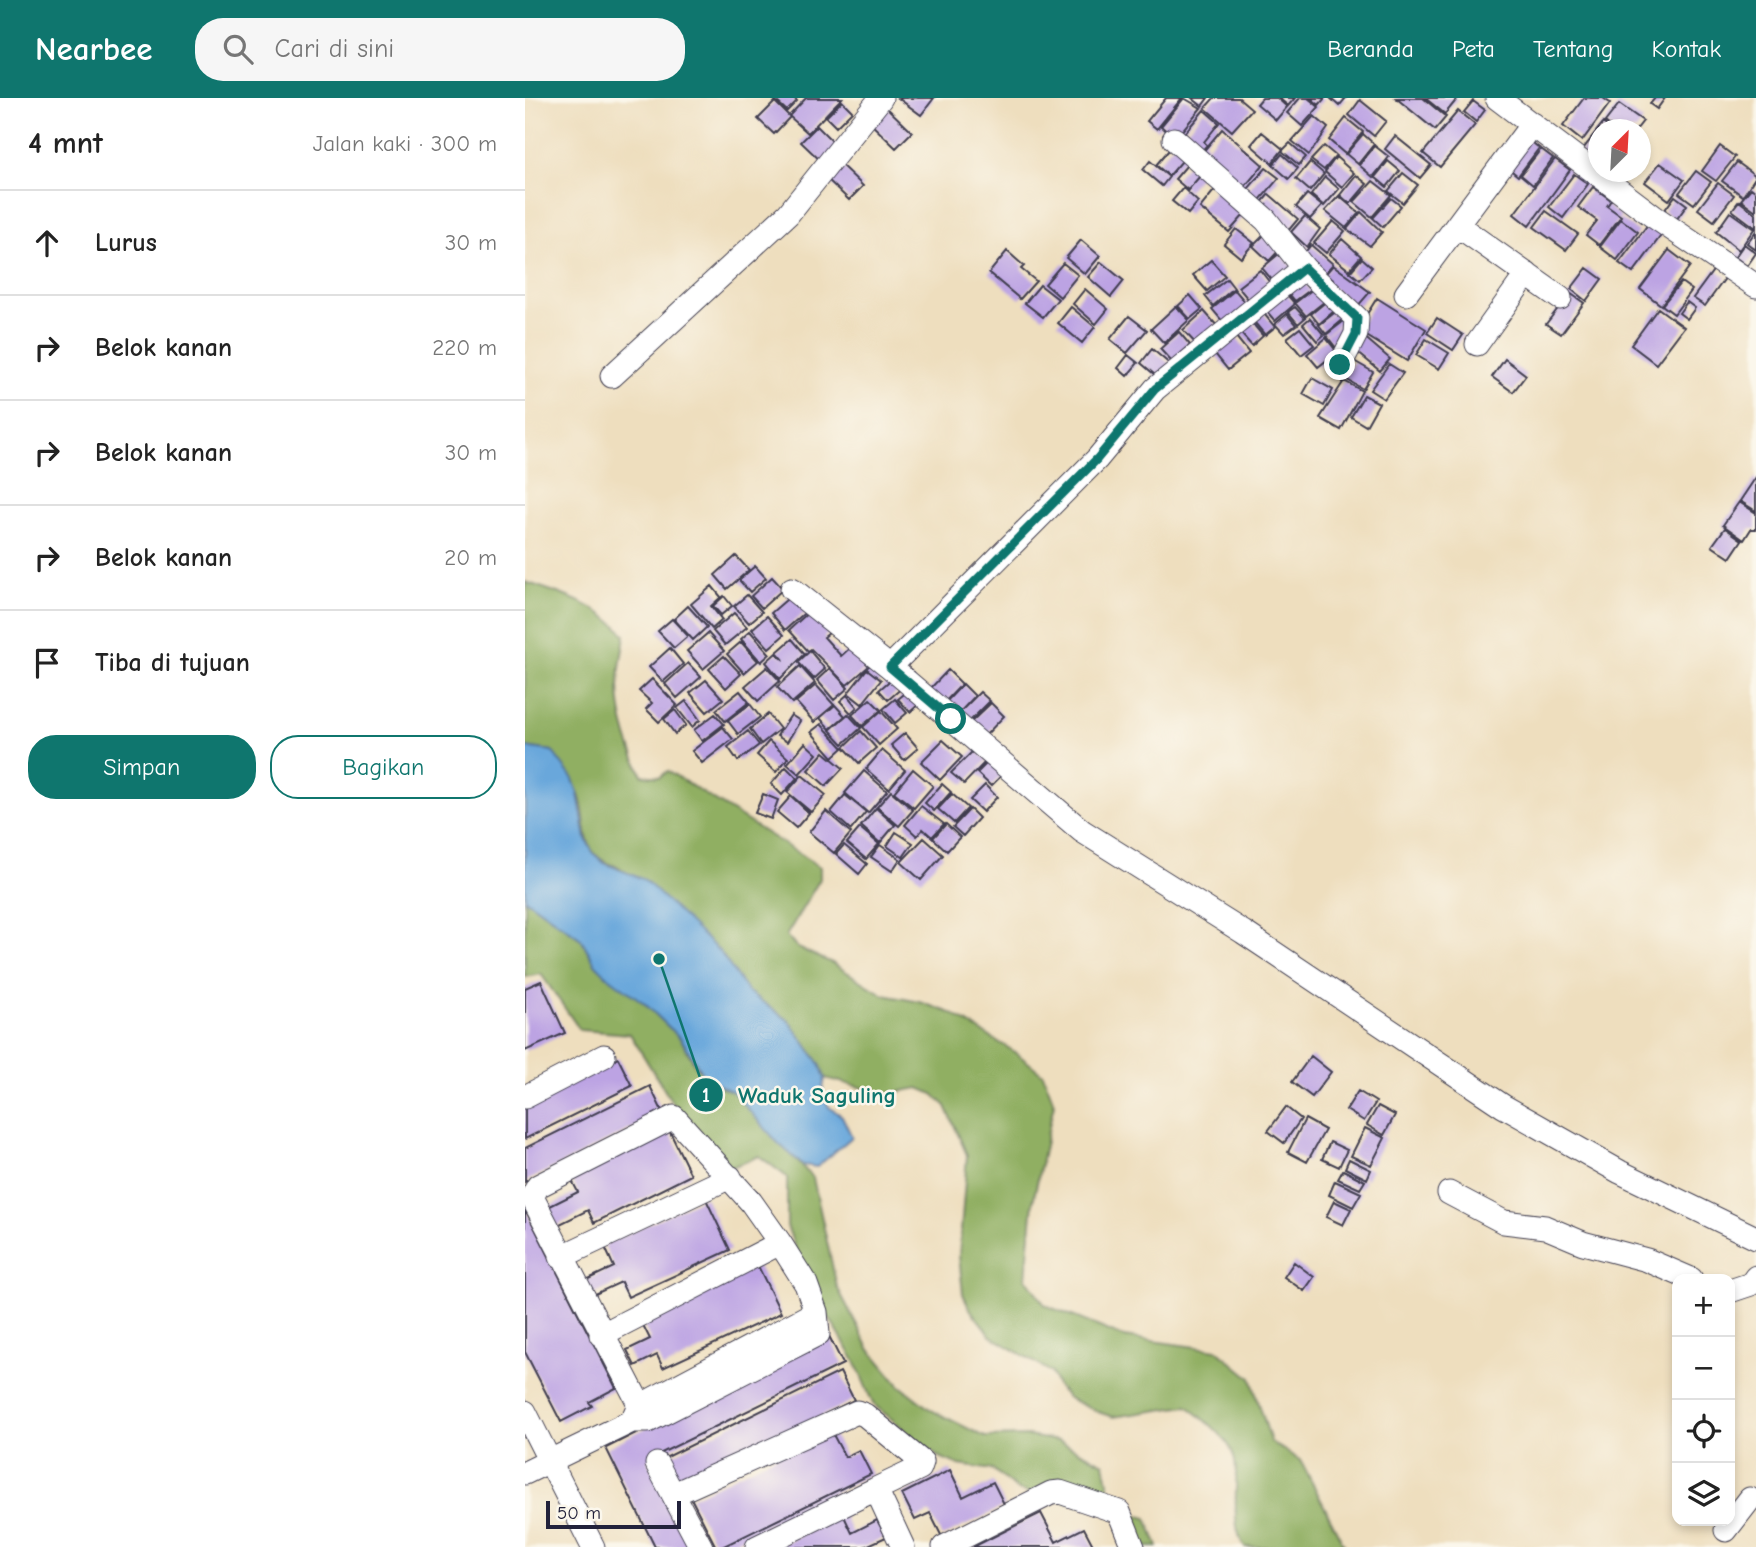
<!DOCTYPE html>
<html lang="id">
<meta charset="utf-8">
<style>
:root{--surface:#fff;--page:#f6f6f6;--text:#222;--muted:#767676;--line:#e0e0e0;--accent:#0f766e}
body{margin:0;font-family:"Comic Neue",sans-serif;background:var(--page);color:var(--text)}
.controls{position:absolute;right:21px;bottom:21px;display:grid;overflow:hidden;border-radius:14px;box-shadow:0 4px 10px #0003}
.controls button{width:63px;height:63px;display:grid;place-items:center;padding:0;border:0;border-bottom:2px solid var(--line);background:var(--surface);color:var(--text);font:35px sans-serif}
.compass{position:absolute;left:1063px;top:21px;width:63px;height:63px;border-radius:50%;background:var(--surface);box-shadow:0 4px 10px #0003;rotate:24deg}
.scale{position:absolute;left:21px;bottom:18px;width:135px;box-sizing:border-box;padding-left:7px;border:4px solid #22223b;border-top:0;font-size:19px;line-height:24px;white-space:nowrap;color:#22223b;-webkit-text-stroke:5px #fbf7ec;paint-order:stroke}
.stop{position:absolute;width:21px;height:21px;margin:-16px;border:5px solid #0f766e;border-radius:50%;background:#fff}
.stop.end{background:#0f766e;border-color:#fff;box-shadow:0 2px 7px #0008}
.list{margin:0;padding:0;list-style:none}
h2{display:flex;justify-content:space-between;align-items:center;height:91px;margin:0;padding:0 28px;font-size:30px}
h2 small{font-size:23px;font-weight:400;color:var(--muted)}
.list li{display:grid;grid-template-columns:46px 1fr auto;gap:21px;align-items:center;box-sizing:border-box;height:105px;padding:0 28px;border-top:2px solid var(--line)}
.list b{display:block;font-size:26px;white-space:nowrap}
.list em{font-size:23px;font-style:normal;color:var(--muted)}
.actions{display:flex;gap:14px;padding:21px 28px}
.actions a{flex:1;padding:16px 0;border:2px solid var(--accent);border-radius:28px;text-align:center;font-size:24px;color:var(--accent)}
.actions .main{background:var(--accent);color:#fff}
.icon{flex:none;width:38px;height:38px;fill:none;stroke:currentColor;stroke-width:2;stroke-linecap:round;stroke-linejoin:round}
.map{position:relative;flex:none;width:1231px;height:1449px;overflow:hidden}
header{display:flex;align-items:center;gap:42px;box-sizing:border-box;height:98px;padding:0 35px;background:var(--accent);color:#fff}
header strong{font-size:33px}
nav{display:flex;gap:38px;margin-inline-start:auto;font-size:24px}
.search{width:490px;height:63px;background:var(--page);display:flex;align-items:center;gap:18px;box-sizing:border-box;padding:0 24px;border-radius:28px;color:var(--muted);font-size:26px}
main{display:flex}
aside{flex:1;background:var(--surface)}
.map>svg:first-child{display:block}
.forest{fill:#90af62;stroke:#59684e;stroke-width:2}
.water{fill:#69a7db;stroke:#46648b;stroke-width:2}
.building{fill:#bca3e3}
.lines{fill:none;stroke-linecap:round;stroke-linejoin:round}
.minor-casing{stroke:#413e4f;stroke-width:25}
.minor{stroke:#fff;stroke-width:23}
.route{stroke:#0f766e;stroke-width:9}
.leader{fill:none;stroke:#0f766e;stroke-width:2.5}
.callout-dot{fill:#0f766e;stroke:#fbf7ec;stroke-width:2.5}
.mark-label{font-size:21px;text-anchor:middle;font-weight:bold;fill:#fff}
.callout-label{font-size:23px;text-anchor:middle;font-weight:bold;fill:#0f766e;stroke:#fbf7ec;stroke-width:5;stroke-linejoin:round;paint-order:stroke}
</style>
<header>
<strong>Nearbee</strong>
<div class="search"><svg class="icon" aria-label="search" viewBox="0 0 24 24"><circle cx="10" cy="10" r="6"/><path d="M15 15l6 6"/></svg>Cari di sini</div>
<nav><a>Beranda</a><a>Peta</a><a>Tentang</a><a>Kontak</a></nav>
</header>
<main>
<aside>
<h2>4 mnt<small>Jalan kaki · 300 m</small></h2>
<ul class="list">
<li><svg class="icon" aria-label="ahead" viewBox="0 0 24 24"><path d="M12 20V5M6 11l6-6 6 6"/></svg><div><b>Lurus</b></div><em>30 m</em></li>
<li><svg class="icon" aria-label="right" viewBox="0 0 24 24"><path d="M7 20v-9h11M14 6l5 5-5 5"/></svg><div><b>Belok kanan</b></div><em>220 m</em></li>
<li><svg class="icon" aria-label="right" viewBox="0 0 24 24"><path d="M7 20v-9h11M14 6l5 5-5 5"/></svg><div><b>Belok kanan</b></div><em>30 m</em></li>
<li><svg class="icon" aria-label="right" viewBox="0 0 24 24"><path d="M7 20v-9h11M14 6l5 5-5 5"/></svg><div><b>Belok kanan</b></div><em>20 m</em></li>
<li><svg class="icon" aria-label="arrive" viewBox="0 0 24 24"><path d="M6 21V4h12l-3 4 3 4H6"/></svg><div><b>Tiba di tujuan</b></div></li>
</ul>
<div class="actions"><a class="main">Simpan</a><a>Bagikan</a></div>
</aside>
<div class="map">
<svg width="1231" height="1449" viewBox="0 0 1231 1449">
<rect width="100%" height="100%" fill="#fbf7ec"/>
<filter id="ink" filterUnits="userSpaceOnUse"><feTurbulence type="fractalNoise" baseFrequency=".0143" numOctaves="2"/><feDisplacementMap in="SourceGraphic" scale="14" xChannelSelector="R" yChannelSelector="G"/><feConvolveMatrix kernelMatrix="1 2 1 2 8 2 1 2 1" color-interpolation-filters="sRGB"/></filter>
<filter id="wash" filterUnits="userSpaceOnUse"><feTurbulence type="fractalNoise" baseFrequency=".00686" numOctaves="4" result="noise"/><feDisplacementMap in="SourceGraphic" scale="28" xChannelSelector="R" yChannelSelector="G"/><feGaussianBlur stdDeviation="1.57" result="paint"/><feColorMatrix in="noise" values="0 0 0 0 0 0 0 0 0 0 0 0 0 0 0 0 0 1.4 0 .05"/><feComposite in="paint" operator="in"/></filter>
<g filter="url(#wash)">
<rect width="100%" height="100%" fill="#eedebe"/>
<path class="forest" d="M0 484C34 495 77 508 100 537 99 548 96 559 95 570 91 609 101 642 117 677L135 679 143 673 295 769V781L261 838 273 850 307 865 359 897 395 904 426 915 490 954 518 976 529 1005 508 1104 501 1180 520 1207 599 1239 692 1252 726 1280 746 1344 776 1363 820 1449H720C702 1425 717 1380 708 1356 702 1338 677 1319 662 1308L588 1319 573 1314 543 1300 532 1288 526 1274 466 1238 445 1211 438 1196 434 1158 442 1057 421 1008 408 996 394 990 361 996 300 980 295 966 263 922 222 893 195 854 94 769C49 756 67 727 53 694 47 680 35 666 27 653L0 649Z
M0 801 56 841 71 867 119 905 156 941 171 969 193 988 207 993 288 1080 312 1189 345 1252 374 1287 406 1312 460 1339 503 1338 534 1343 579 1365 585 1394 555 1407 493 1392 468 1372 434 1367 412 1358 348 1306 330 1263 294 1203 276 1165 262 1128V1079L234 1058 195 1074 150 1009 105 936 55 932 16 876 0 879Z
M606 1416 622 1420 633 1449H616Z"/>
<path class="water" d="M0 649 27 653 48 681 53 695 61 741 68 755 79 765 120 782 195 854 222 893 263 922 295 966 300 980 297 995 304 1009 317 1018 327 1039 292 1069 278 1067 254 1046 207 993 181 981 156 941 119 905 82 878 71 867 56 841 0 801Z"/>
<g id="blocks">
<path class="building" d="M252 0H269L272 3 262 13 250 2Z
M281 0H317L283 35 264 18Z
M373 0H409L396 17Z
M641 0H657L632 31 622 23Z
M659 0 676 10 650 41 636 28Z
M667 0H683L677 8Z
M689 0H714L727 11 707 33 680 10Z
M737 0H752L762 9 751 22 732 6Z
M754 0H770L763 8Z
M775 0H783L794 9 777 28 762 15Z
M786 0H800L794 7Z
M805 0H821L814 8Z
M871 0H898L921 19 910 32Z
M900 0H933L920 16Z
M1059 0H1078L1085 5 1057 43 1038 28Z
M1130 0H1140L1132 11 1125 6Z
M835 2 861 23 849 38 824 17Z
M317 3 327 13 311 29 301 19Z
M948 3 960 12 951 24 939 14Z
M250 4 265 19 249 36 233 21Z
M357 5 387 34 371 50 341 21Z
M1094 6 1118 23 1111 32H1090L1080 24Z
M679 12 694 25 679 44 682 47 675 55 656 39Z
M933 13 950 27 915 69 898 55Z
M789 18 803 30 784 57 767 43Z
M821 20 838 34 820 56 804 42Z
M1078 25 1086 32H1074V46L1066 40Z
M292 28 313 49 298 65 276 44Z
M697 31 738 67 717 92 676 56Z
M737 34 758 51 747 65 726 47Z
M838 36 849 46 833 66 821 56Z
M870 38 906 67 895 80 860 51Z
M1003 41 1014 50 993 78 982 69Z
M1066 41 1074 47V69L1055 55Z
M650 45 663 56 644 78 631 67Z
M765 45 781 59 774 67 757 53Z
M799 48 811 58 799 72 786 62Z
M850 48 864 59 848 79 834 67Z
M1195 48 1210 59 1191 83 1177 73Z
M1016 51 1028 60 1008 87 996 77Z
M757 56 773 70 764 81 748 67Z
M811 59 829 75 817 89 800 74Z
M668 60 681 71 663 92 650 81Z
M1030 61 1045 72 1004 128 989 116Z
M312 63 338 88 324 102 298 77Z
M625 63 644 79 637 88 618 72Z
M863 63 875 73 862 89 850 79Z
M785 64 799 76 785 93 771 81Z
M1212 64 1231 78 1218 98 1197 83Z
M1135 65 1159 82 1144 102 1120 84Z
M741 70 754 80 730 108 717 98Z
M1171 73 1186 84 1169 106 1154 95Z
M878 75 893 87 878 105 863 93Z
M1049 76 1063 86 1038 120 1024 109Z
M831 77 842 86 825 106 815 97Z
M800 79 814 91 799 108 786 97Z
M848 83 866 97 847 119 829 104Z
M696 84 726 109 704 134 675 110Z
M1193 85 1209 97 1189 123 1173 111Z
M1068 89 1086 102 1082 108 1096 118 1074 147 1061 137 1072 123 1053 109Z
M658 90 673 104 663 116 647 103Z
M1226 90 1231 94V113L1216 102Z
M744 96 773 121 763 133 734 108Z
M782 96 797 108 785 121 771 109Z
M814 98 834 115 821 130 800 113Z
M1150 98 1162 107 1151 122 1139 113Z
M866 100 876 108 858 129 848 120Z
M1214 103 1231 116V130L1207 112Z
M1021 113 1053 136 1041 152 1009 129Z
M836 114 857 134 845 148 822 131Z
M1205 114 1229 131 1214 152 1191 134Z
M780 118 795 131 782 149 766 134Z
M1096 121 1113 134 1092 162 1075 149Z
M808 123 820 133 801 155 789 145Z
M1124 125 1138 135 1108 175 1094 165Z
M711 131 729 145 716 160 699 146Z
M744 132 759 147 744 163 728 148Z
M1231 133V152L1222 145Z
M817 141 836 158 824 172 804 156Z
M556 142 575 158 560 176 541 160Z
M1219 146 1231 155 1222 168 1210 159Z
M786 147 808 166 796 179 774 162Z
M1144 152 1165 168 1136 207 1115 191Z
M482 153 499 168 496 171 511 183 495 201 464 175Z
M755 155 770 173 752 188 737 170Z
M837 160 847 169 835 182 825 174Z
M686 162 700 178 682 193 668 177Z
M576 164 599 183 586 199 563 179Z
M538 165 553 177 535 199 520 186Z
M808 167 845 194 832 209 796 181Z
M1062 170 1077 181 1061 203 1046 191Z
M1190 170 1201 179 1180 208 1168 200Z
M735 172 749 190 728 207 713 189Z
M774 179 785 192 770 203 760 191Z
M702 181 709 190 688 208 680 198Z
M1156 184 1167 192 1149 216 1137 207Z
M515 187 533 201 518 219 500 205Z
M793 187 804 200 781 218 770 205Z
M560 191 583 211 571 226 548 206Z
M710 192 727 212 704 231 687 211Z
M758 192 770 206 750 223 738 209Z
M1045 195 1059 205 1036 236 1021 226Z
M665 197 677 211 665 221 653 208Z
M808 198 815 208 794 226 786 216Z
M852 200 901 231 882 263 832 232Z
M1162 204 1170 210 1162 221 1154 215Z
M651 208 664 222 639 245 626 231Z
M546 209 570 229 557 245 533 225Z
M770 209 780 220 773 226 763 214Z
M1133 210 1159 229 1131 266 1106 247Z
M735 211 750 229 740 237 725 219Z
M813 212 820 220 801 236 794 227Z
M679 213 693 229 673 248 658 232Z
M762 216 771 227 759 236 750 226Z
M604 218 622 232 602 255 585 241Z
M723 220 738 238 727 248 711 230Z
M785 220 799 237 792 243 778 226Z
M912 220 938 237 928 252 902 235Z
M819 223 830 236 812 251 801 237Z
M775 230 789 247 776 257 762 240Z
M654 234 665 247 647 264 635 251Z
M707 234 724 255 703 272 686 251Z
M837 237 865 261 855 273 826 249Z
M801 240 812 254 793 269 782 256Z
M901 241 924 255 914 271 891 257Z
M627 251 647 268 636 282 616 265Z
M603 257 613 265 602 278 593 270Z
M980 261 1001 277 988 294 967 279Z
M829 263 848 274 838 291 819 280Z
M864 266 878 275 859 301 845 292Z
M787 280 808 292 799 308 778 296Z
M819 283 837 293 816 332 795 320Z
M839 297 854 305 841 328 826 319Z
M1231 379V413L1215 403Z
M1214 404 1231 415V431H1226L1219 442 1198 427Z
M1200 430 1217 442 1205 460 1187 448Z
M211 458 224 472 202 491 190 477Z
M230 468 241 480 225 494 214 482Z
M247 479 258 491 237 510 226 498Z
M187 488 196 499 186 508 197 522 187 531 166 506Z
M269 495 284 511 260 532 246 515Z
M222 497 237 514 224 525 209 508Z
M199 498 207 508 196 517 188 508Z
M163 508 182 529 168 542 149 521Z
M285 513 304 535 299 539 316 558 327 548 344 568 322 587 286 551 283 553 264 532Z
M209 515 222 529 200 547 188 533Z
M242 518 259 537 244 550 227 531Z
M147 521 163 538 149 550 133 533Z
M225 533 245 556 236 564 216 541Z
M183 535 199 553 178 571 162 553Z
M267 541 280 556 255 581 241 564 251 555 259 562 252 554Z
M216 544 233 563 219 575 202 556Z
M145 550 158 566 138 584 124 569Z
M285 553 300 571 289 581 273 564Z
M199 558 216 576 201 590 184 571Z
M163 565 176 579 152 600 140 586Z
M275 568 290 585 267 605 252 589Z
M242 569 255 583 233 603 220 588Z
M305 570 323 590 309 602 292 582Z
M342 571 356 582 337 606 323 595Z
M423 572 437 586 416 608 402 594Z
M370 578 379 588 363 602 354 592Z
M127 581 152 607 134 624 121 611 127 605 114 593Z
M181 582 198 601 182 614 165 595Z
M438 586 450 598 434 615 455 594 465 603 441 627 419 606Z
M291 587 309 607 289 624 271 604Z
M215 593 224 604 200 623 191 612Z
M383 593 394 606 385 614 373 601Z
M322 597 332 609 326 615 315 603Z
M345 601 356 612 337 628 327 617Z
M370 601 382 615 370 625 358 611Z
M161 603 175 622 167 629 152 610Z
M466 605 479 618 459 639 445 625Z
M225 606 235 619 213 636 203 623Z
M310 607 320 618 305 631 295 620Z
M150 612 161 627 150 636 139 621Z
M356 613 372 631 354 647 338 629Z
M190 616 199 626 177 643 169 632Z
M243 616 255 631 236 646 225 631Z
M323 616 336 630 318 646 305 632Z
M266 617 275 623 262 644 252 638Z
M296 626 318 650 308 659 286 634Z
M198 629 208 641 177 665 167 653Z
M223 633 234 647 213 663 203 649Z
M336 633 351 650 334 665 319 649Z
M380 635 393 650 379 662 366 647Z
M418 642 437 659 415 682 396 664Z
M244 643 263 660 251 674 232 657Z
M280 645 292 656 274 676 262 666Z
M450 651 462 662 439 686 426 675Z
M357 652 380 672 364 691 341 671Z
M299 654 318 670 301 688 283 672Z
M465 662 479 675 466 688 452 675Z
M261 669 272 680 257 697 246 686Z
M388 671 408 688 389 710 369 694Z
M339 673 362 693 343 715 320 695Z
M277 677 301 697 286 714 262 694Z
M417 686 426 694 409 713 400 705Z
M460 687 472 699 458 714 445 702Z
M366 693 388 712 374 728 352 709Z
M238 696 253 702 246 721 230 715Z
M427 696 443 710 429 725 413 711Z
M320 697 341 714 326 732 306 714Z
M266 698 284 715 271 730 252 714Z
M396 708 419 726 407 739 398 731 392 738 380 727Z
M351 710 370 727 355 745 336 728Z
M445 711 454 720 438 738 428 729Z
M301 713 326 735 309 755 284 734Z
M421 726 435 739 422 753 408 740Z
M335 730 354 746 341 761 322 745Z
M371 734 388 745 378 759 362 748Z
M399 740 418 757 396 782 376 764Z
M319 747 342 766 334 776 311 756Z
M355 747 375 761 367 773 346 759Z
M16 883 40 935 0 953V890Z
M786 958 806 974 787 999 767 984Z
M93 960 107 988 0 1041V1007Z
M125 988 138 1015 0 1084V1050Z
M833 993 851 1004 839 1023 821 1012Z
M853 1008 870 1017 859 1037 842 1027Z
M761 1009 776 1021 759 1045 743 1033Z
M780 1021 800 1032 782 1064 763 1054Z
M142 1028 166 1077 69 1125 63 1112 31 1128 21 1110 53 1094 44 1077Z
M840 1030 860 1040 846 1067 826 1058Z
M805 1044 822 1052 814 1069 797 1061Z
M824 1061 846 1072 842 1081 820 1070Z
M818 1072 840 1083 835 1091 813 1081Z
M810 1083 836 1095 828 1109 804 1097Z
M180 1099 205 1152 103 1199 96 1184 66 1198 59 1183 89 1169 79 1147Z
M809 1103 826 1111 818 1127 801 1119Z
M0 1111 91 1290 64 1304 67 1308 36 1324 0 1254Z
M769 1164 789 1179 779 1193 759 1179Z
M233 1168 256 1215 138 1270 132 1257 110 1268 102 1252 125 1241 116 1223Z
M304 1238 318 1266 122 1362 166 1449H130L81 1350Z
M315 1274 329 1302 150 1390 136 1362Z
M305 1331 320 1359 334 1352 346 1376 197 1449H191L166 1400Z
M425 1372 438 1399 468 1384 480 1408 417 1439 405 1415 390 1422 377 1396Z
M516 1415 531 1444 559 1430 569 1449H448Z
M318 1416 327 1435 352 1422 361 1439 339 1449H251Z"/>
</g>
</g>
<g filter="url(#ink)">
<use href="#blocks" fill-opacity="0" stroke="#413e4f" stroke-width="2"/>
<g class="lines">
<defs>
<path id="minor" d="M972 0 1128 118 1231 188
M649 41 741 122 779 170 832 220 831 236 815 267
M932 127 1035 200
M881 196 1007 26
M952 246 1002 176
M87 278 263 116 356 0
M267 491 365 569 557 733 718 834 978 1008 1095 1074 1231 1140
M365 569 572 361 630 291 779 170
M0 999 79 958
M924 1095 979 1124 1020 1129 1058 1145 1122 1162 1166 1181
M36 1159 205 1079
M1205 1193 1226 1186 1231 1179
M76 1237 255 1145
M0 1314 68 1449
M107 1323 113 1309 291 1214
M132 1366 176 1449
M0 1375 107 1323H123L293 1236 291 1214 281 1186 255 1145 226 1104 149 1019 13 1088 7 1099 123 1323
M149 1396 332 1314 340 1317 397 1364 395 1370 351 1391 378 1449
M1201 1432 1225 1401
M232 1449 351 1391
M419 1449 526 1395 535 1394 594 1414 608 1449"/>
</defs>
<use href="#minor" class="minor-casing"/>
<use href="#minor" class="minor"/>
</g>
</g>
<g class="lines" filter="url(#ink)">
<path class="route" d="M426 621 365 569 572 361 630 291 779 170 832 220 831 236 815 267"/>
</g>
<path class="leader" d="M134 861L181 997"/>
<g class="callout-dot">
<circle cx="134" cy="861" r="7"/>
<circle cx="181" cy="997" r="18"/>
</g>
<g class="mark-label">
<text x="181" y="1004">1</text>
</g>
<g class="callout-label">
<text x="292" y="1005">Waduk Saguling</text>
</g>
</svg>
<div class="controls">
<button>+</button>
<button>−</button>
<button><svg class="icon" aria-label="locate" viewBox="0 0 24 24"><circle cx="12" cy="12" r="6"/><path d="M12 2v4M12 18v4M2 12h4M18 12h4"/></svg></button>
<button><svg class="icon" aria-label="layers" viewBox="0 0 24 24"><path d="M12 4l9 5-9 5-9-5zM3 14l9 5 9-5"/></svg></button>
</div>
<svg class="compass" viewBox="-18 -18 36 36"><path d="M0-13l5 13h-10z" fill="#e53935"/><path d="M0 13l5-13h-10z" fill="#767676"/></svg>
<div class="scale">50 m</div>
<div class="stop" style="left:426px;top:621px"></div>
<div class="stop end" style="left:815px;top:267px"></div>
</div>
</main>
